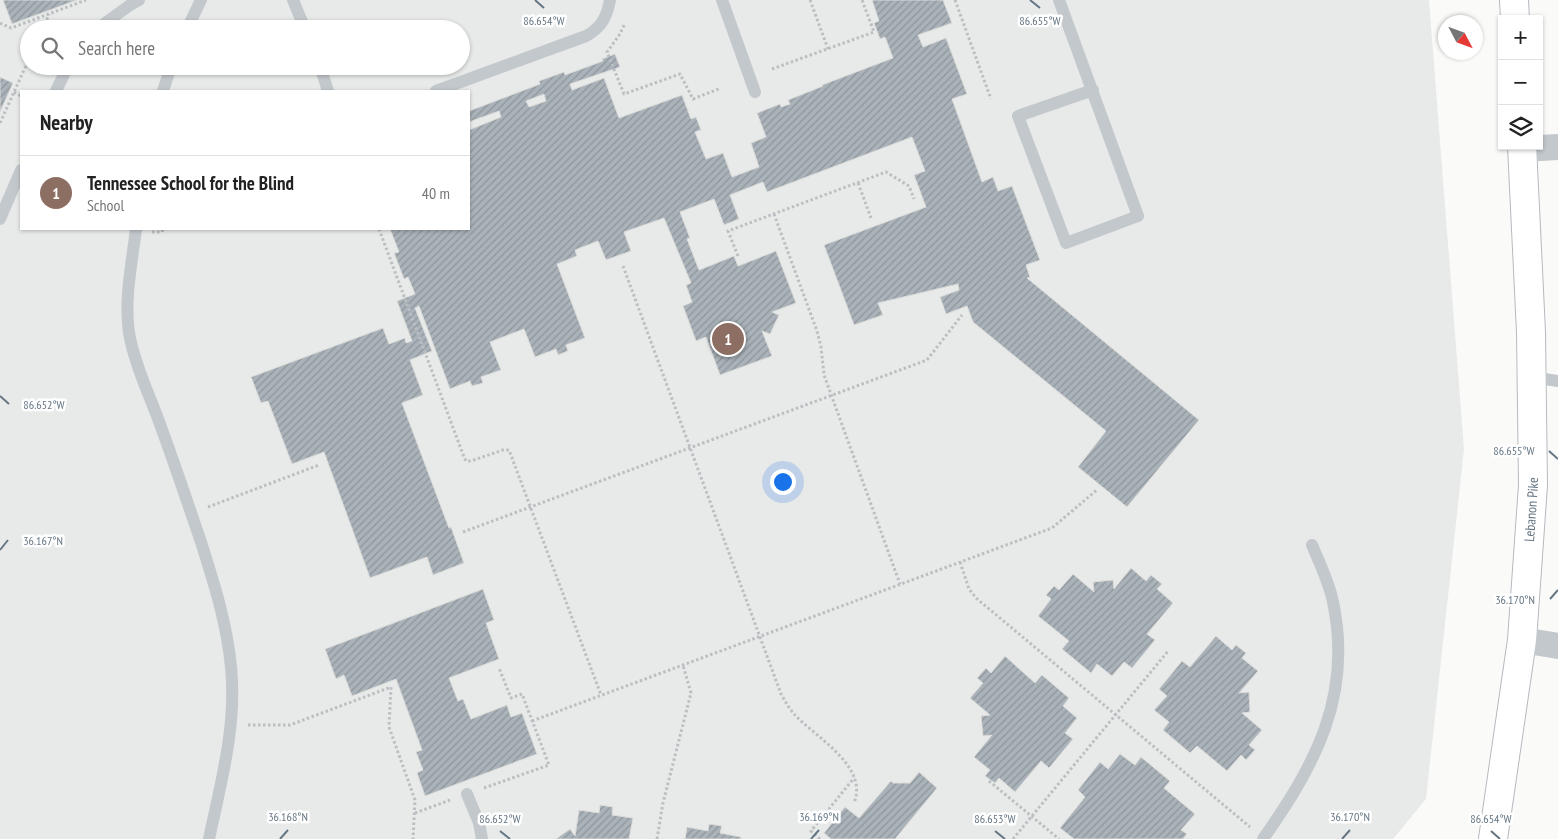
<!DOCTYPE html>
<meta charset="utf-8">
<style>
:root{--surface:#fff;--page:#f6f6f6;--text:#222;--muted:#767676;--line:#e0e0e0;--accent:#e4572e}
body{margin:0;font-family:"PT Sans Narrow",sans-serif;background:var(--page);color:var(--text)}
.controls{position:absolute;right:15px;top:15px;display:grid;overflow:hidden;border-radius:0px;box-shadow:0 1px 4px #0004}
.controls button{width:45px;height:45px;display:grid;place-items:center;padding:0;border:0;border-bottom:1px solid var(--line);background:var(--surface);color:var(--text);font:25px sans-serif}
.compass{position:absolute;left:1438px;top:15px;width:45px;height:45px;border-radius:50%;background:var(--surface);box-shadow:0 1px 4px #0004;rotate:131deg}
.you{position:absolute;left:782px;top:481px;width:18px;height:18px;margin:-12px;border:4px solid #fff;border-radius:50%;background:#1a73e8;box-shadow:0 0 0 8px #1a73e833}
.badge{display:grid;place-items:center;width:32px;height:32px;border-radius:50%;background:var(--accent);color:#fff;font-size:16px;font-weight:700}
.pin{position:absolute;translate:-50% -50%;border:2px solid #fff;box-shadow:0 1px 5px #0006}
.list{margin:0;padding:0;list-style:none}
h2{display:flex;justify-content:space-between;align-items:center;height:65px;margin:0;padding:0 20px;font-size:21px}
h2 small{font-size:16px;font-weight:400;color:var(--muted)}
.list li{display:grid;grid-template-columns:32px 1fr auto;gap:15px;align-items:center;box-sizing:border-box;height:75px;padding:0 20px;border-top:1px solid var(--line)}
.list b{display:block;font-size:19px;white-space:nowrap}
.list p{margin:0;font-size:16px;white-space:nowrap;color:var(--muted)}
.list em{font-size:16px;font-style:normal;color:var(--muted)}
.icon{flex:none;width:28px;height:28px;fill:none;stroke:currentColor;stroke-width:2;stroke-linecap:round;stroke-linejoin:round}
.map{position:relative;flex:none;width:1558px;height:839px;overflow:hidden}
.search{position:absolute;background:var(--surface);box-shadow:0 1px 4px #0004;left:20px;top:20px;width:450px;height:55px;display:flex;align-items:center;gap:12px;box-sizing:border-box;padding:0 18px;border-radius:28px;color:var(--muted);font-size:19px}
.panel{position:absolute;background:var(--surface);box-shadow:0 1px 4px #0004;left:20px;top:90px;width:450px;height:140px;border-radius:0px}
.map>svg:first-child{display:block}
.built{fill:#e8e9e9;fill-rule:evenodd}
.building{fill:url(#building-hatch);stroke:#dcdcda;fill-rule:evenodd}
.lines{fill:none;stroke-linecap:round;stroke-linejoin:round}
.primary-casing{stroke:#b5babe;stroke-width:30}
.path{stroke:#bbbfc2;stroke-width:3;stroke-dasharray:2.5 2.5;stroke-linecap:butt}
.service{stroke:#c3c8cc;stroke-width:12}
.minor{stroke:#c3c8cc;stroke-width:26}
.primary{stroke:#fff;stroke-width:28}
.ticks{fill:none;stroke:#657683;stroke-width:2}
.labels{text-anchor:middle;stroke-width:5;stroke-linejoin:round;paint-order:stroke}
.street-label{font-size:14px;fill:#657683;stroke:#fff}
.ticks-label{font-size:12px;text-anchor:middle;fill:#657683;stroke:#fff;stroke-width:5;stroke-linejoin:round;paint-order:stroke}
</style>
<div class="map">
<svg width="1558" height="839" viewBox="0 0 1558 839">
<defs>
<pattern id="building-hatch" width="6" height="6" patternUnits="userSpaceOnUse" patternTransform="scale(1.25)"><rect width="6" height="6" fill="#aab3b9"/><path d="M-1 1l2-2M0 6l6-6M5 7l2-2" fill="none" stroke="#8e969c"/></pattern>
</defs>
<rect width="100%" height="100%" fill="#fafaf8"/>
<path class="built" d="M0 0H1429L1464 449 1426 799 1393 839H0ZM29 29H461V66H29ZM21 91H469V229H21Z"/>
<path class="building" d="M3 0H77L12 24Z
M872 0H943L952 23 918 35 923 47 946 38 967 94 952 99 982 182 993 177 998 191 1012 186 1040 260 1026 265 1030 277 1027 278 1199 420 1127 507 1078 467 1106 431 973 322 967 306 946 314 940 297 959 290 958 284 878 303 883 315 854 325 824 245 926 207 914 175 925 171 912 137 767 192 763 182 730 195 739 219 724 225 714 199 680 212 690 238 687 239 699 270 734 256 738 266 776 251 796 303 772 312 779 315 770 334 762 331 772 356 720 375 706 337 696 341 683 306 692 302 686 285 691 283 664 218 624 232 631 251 606 260 598 241 575 250 577 256 557 264 585 338 566 345 568 351 558 355 556 349 535 357 524 329 490 342 501 370 481 377 483 383 472 386 470 381 450 389 419 306 415 308 432 351 410 360 423 395 402 403 449 528 451 527 464 563 433 575 427 557 370 578 324 452 292 464 268 401 261 403 251 377 383 328 389 344 405 338 406 343 412 341 397 301 415 294 408 277 404 279 394 253 399 252 390 229H469V130L501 117 499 111 469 122V111L540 84 539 81 564 72 565 75 603 61 602 59 615 54 620 67 570 84 572 90 604 78 619 118 682 95 691 119 696 117 701 130 695 132 706 159 723 153 732 177 759 167 751 143 766 137 757 113 780 104 781 107 790 104 788 100 823 86 822 85 893 58 885 37 880 39 874 23 879 21ZM544 94 546 101 529 107 526 101Z
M0 77 13 83 0 112Z
M1131 568 1146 581 1151 575 1162 584 1157 589 1173 603 1147 634 1155 640 1132 668 1124 662 1112 676 1097 664 1091 673 1062 649 1069 641 1038 616 1051 599 1046 595 1054 586 1059 590 1073 574 1094 592 1093 582 1113 580 1114 589Z
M483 589 494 620 486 623 499 659 449 678 458 701 463 699 471 719 507 705 511 717 522 713 537 754 425 796 417 773 423 770 416 752 422 750 396 679 352 696 344 675 336 679 325 649Z
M1216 636 1232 650 1236 645 1246 653 1242 658 1258 671 1239 693 1249 692 1250 712 1242 713 1262 730 1249 745 1255 750 1246 760 1241 755 1227 771 1197 746 1190 753 1163 730 1169 722 1154 710 1167 696 1159 689 1182 661 1190 667Z
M1005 656 1035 683 1042 675 1069 698 1063 706 1077 718 1065 733 1073 739 1049 768 1041 761 1015 792 999 778 995 783 985 776 990 770 974 757 992 735 983 736 981 716 990 715 970 698 983 683 977 678 986 668 991 673Z
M1120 754 1135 765 1141 757 1170 781 1164 788 1195 814 1181 830 1187 834 1183 839H1074L1060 828 1085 797 1078 790 1100 762 1108 769Z
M919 772 937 788 895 839H831L824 833 845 807 859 818 891 781 893 783H910Z
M600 805 613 807 612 815 633 818 629 839H556L570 829 575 836 579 810 599 813Z
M709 824 722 826 720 833 741 837V839H685L687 827 708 831Z"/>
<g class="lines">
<defs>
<g id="primary">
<path d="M1514 0 1515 19"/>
<path id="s1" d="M1493 839 1522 640 1533 485 1531 332 1522 146"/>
</g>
</defs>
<use href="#primary" class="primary-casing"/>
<path class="path" d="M810 0 828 49
M955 0 991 99
M0 23 11 28 86 0
M624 25 620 34 607 52 624 94 680 74 693 99 721 88
M43 29 49 14
M772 69 874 32 862 0
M14 92 21 96
M0 123 29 59
M858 183 871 218
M774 214 817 331 821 347 824 375 900 584
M379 229 464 457 466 461H471L503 450H509L601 695
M152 232H162L163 229
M738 256 728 231 886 172 909 186 914 199
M623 266 781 694C785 701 789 708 794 714 815 737 869 766 854 803
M208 507 319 465
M463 532 927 360 962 315
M960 562 969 589 976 598 1250 827
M532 721 1052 528 1098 489
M248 725H290L391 687 389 727 415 800 413 839
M989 781 1059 839
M484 788 549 765 522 694 511 698 499 668
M415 813 450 800
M657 839 663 803 691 693 683 665
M820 839 811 831 854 778
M1013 839 1169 650"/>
<path class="service" d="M293 0 305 29
M722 0 755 92
M1059 0 1138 216 1066 243 1018 116 1093 90
M97 29 130 5 139 0
M187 29 201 0
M320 66 328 91
M56 91 68 66
M163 91 171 66
M436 91 586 36C601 28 607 17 610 0
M0 219 21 170
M136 229C132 263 123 303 130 338 136 369 151 398 161 427 175 465 188 504 201 542 214 583 227 624 231 667 237 725 221 782 209 839
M1532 377 1558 381
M467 794 479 823 482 839
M1263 839C1315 765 1353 696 1333 602 1329 582 1320 564 1312 545"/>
<path class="minor" d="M1522 149 1558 147
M1522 640 1558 646"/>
<use href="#primary" class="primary"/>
</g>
<path class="ticks" d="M535 0 544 8M1030 0 1040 8M0 396 9 404M1549 451 1558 459M0 550 8 540M1550 599 1558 590M500 831 510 839M995 831 1005 839M1491 831 1500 839M280 839 288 830M811 839 819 830M1342 839 1350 830"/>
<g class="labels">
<g class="street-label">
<text dy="5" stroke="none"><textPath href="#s1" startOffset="332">Lebanon Pike</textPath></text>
</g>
</g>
<g class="ticks-label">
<text x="544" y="25">86.654°W</text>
<text x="1040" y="25">86.655°W</text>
<text x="44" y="409">86.652°W</text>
<text x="1514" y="455">86.655°W</text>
<text x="43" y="545">36.167°N</text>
<text x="1515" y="604">36.170°N</text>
<text x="288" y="821">36.168°N</text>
<text x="819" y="821">36.169°N</text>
<text x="1350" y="821">36.170°N</text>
<text x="500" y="823">86.652°W</text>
<text x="995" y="823">86.653°W</text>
<text x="1491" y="823">86.654°W</text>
</g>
</svg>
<div class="controls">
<button>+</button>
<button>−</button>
<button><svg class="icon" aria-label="layers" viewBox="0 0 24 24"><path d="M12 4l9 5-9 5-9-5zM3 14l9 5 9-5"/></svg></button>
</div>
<svg class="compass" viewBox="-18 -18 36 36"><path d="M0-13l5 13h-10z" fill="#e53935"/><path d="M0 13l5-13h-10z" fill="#767676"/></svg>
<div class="you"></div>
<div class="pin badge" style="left:728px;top:339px;background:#8d6e63">1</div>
<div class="search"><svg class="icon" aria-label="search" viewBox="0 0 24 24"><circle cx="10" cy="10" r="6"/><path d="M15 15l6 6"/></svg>Search here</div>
<section class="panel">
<h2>Nearby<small></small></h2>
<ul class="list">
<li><span class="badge" style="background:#8d6e63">1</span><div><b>Tennessee School for the Blind</b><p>School</p></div><em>40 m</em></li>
</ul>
</section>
</div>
